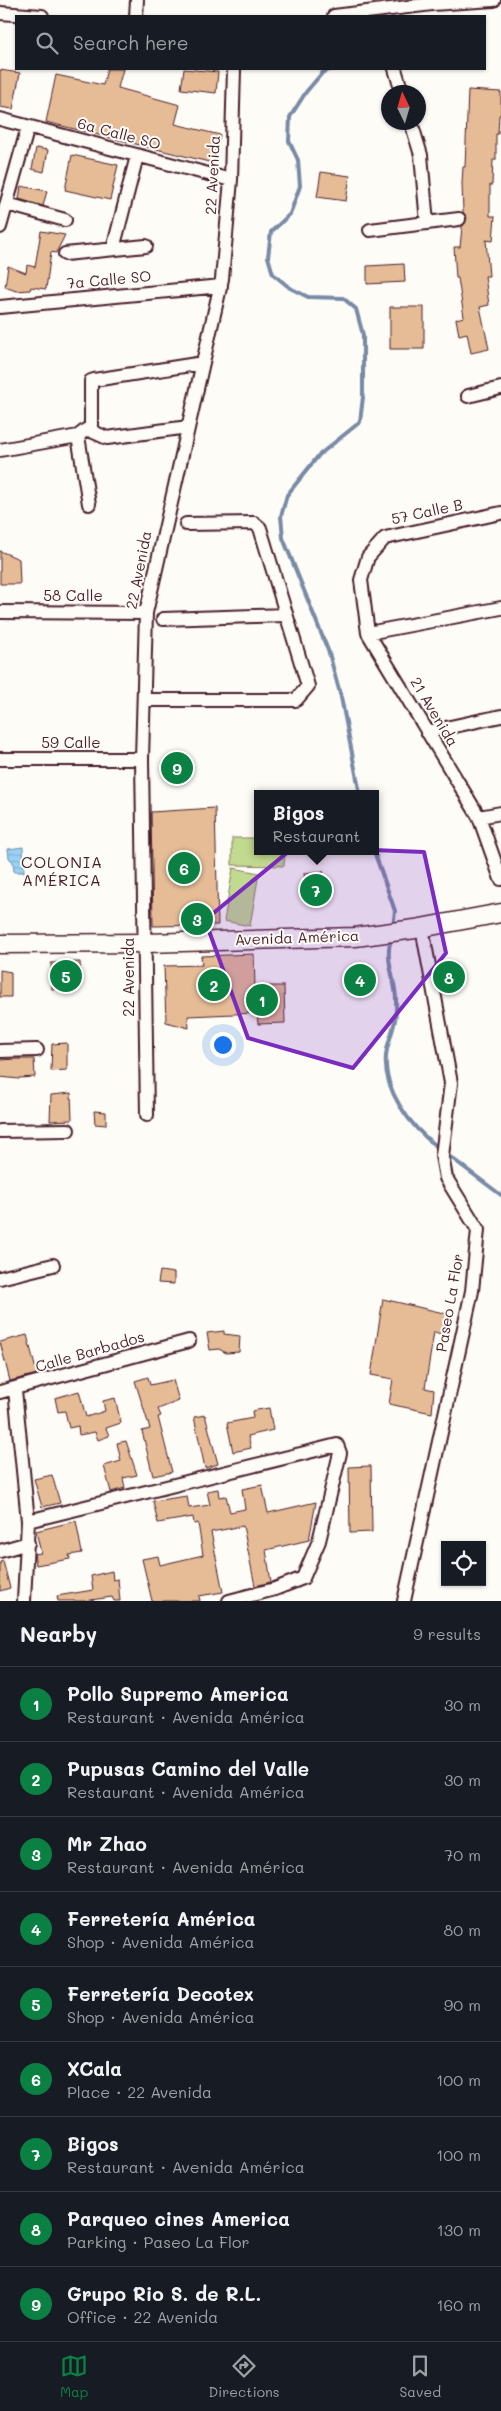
<!DOCTYPE html>
<meta charset="utf-8">
<style>
:root{--surface:#171b24;--page:#242831;--text:#f1f3f6;--muted:#9ea1a6;--line:#363941;--accent:#0b8043}
body{margin:0;font-family:Mali,sans-serif;background:var(--page);color:var(--text)}
.controls{position:absolute;right:15px;bottom:15px;display:grid;overflow:hidden;border-radius:0px;box-shadow:0 1px 4px #0004}
.controls button{width:45px;height:45px;display:grid;place-items:center;padding:0;border:0;border-bottom:1px solid var(--line);background:var(--surface);color:var(--text);font:25px sans-serif}
.compass{position:absolute;left:381px;top:85px;width:45px;height:45px;border-radius:50%;background:var(--surface);box-shadow:0 1px 4px #0004;rotate:355deg}
.you{position:absolute;left:222px;top:1044px;width:18px;height:18px;margin:-12px;border:4px solid #fff;border-radius:50%;background:#1a73e8;box-shadow:0 0 0 8px #1a73e833}
.badge{display:grid;place-items:center;width:32px;height:32px;border-radius:50%;background:var(--accent);color:#fff;font-size:16px;font-weight:700}
.pin{position:absolute;translate:-50% -50%;border:2px solid #fff;box-shadow:0 1px 5px #0006}
.popup{position:absolute;left:254px;top:790px;width:125px;height:65px;box-sizing:border-box;display:grid;place-content:center;border-radius:0px;background:var(--surface);filter:drop-shadow(0 1px 4px #0005);font-size:16px;white-space:nowrap;color:var(--muted)}
.popup b{font-size:19px;color:var(--text)}
.popup::after{content:'';position:absolute;left:50%;top:100%;margin-left:-10px;border:10px solid transparent;border-top-color:var(--surface)}
.list{margin:0;padding:0;list-style:none}
h2{display:flex;justify-content:space-between;align-items:center;height:65px;margin:0;padding:0 20px;font-size:21px}
h2 small{font-size:16px;font-weight:400;color:var(--muted)}
.list li{display:grid;grid-template-columns:32px 1fr auto;gap:15px;align-items:center;box-sizing:border-box;height:75px;padding:0 20px;border-top:1px solid var(--line)}
.list b{display:block;font-size:19px;white-space:nowrap}
.list p{margin:0;font-size:16px;white-space:nowrap;color:var(--muted)}
.list em{font-size:16px;font-style:normal;color:var(--muted)}
.icon{flex:none;width:28px;height:28px;fill:none;stroke:currentColor;stroke-width:2;stroke-linecap:round;stroke-linejoin:round}
.map{position:relative;flex:none;width:501px;height:1601px;overflow:hidden}
.search{position:absolute;background:var(--surface);box-shadow:0 1px 4px #0004;left:15px;right:15px;top:15px;height:55px;display:flex;align-items:center;gap:12px;box-sizing:border-box;padding:0 18px;border-radius:0px;color:var(--muted);font-size:19px}
.sheet{height:740px;background:var(--surface)}
nav{display:flex;justify-content:space-around;align-items:center;box-sizing:border-box;height:70px;border-top:1px solid var(--line);background:var(--surface);font-size:14px;color:var(--muted)}
nav a{display:grid;justify-items:center;gap:2px}
nav .on{color:var(--accent)}
.map>svg:first-child{display:block}
.garden{fill:#c2da90;stroke:#867c5e}
.water{fill:url(#water-rules);stroke:#788aa5}
.lines{fill:none;stroke-linecap:round;stroke-linejoin:round}
.stream{stroke:#788aa5;stroke-width:4}
.building{fill:#e5bc95;stroke:#4a1f2b}
.minor-casing{stroke:#4a1f2b;stroke-width:16}
.secondary-casing{stroke:#4a1f2b;stroke-width:21}
.minor{stroke:#fdfcf7;stroke-width:12}
.secondary{stroke:#fdfcf7;stroke-width:18}
.marked{fill:#7b2cbf;fill-opacity:0.2;stroke:#7b2cbf;stroke-width:4;stroke-linejoin:round}
.labels{text-anchor:middle;stroke-width:4;stroke-linejoin:round;paint-order:stroke}
.street-label{font-size:15px;fill:#4a1f2b;stroke:#fdfcf7}
.neighbourhood-label{font-size:16px;letter-spacing:1px;fill:#4a1f2b;stroke:#fdfcf7}
</style>
<div class="map">
<svg width="501" height="1601" viewBox="0 0 501 1601">
<defs>
<pattern id="water-rules" width="6" height="5" patternUnits="userSpaceOnUse" patternTransform="scale(1.25)"><rect width="6" height="5" fill="#97d2f7"/><path d="M0 2.5h6" fill="none" stroke="#84b4d4"/></pattern>
</defs>
<rect width="100%" height="100%" fill="#fdfcf7"/>
<filter id="ink" filterUnits="userSpaceOnUse"><feTurbulence type="fractalNoise" baseFrequency=".02" numOctaves="2"/><feDisplacementMap in="SourceGraphic" scale="10" xChannelSelector="R" yChannelSelector="G"/><feConvolveMatrix kernelMatrix="1 2 1 2 8 2 1 2 1" color-interpolation-filters="sRGB"/></filter>
<g filter="url(#ink)">
<path class="garden" d="M232 838H257V851H285L284 866 232 865Z
M233 868 259 873 250 926 224 921Z"/>
<path class="water" d="M23 847 24 872H14L13 862 9 858 8 849Z"/>
<g class="lines">
<path class="stream" d="M332 69 323 72 306 92 290 117 289 141 298 160 300 186 290 214 271 232 268 257 273 274 290 288 308 297 343 298 356 309 363 335V397L360 422 319 455 287 495 281 516 283 538 329 653 341 697 360 794
M374 851 395 911 393 927
M391 937C390 943 388 950 389 956 389 969 396 984 396 1000 397 1023 392 1029 387 1049 379 1087 411 1128 439 1148
M445 1153 501 1195"/>
</g>
<path class="building" d="M107 69H123L118 88 180 105 175 124 220 135 213 163 46 122 56 75 103 85Z
M184 69 218 72 216 93 181 89Z
M0 70 20 73 13 109 0 107Z
M468 90 501 92V115H499L498 134H496V160H493L492 185H490V216H495L493 241 486 240 489 276H485L489 305 480 307 489 349 471 353 467 333 459 335 456 319 464 317 458 278H456L454 247H460L462 227 467 218 463 212 462 183 463 167H465Z
M36 148 48 150 44 172 32 169Z
M72 155 118 165 110 200 65 190Z
M321 172 350 176 346 201 317 197Z
M21 186 47 191 43 206 19 199Z
M41 231 65 235 56 253 51 252 46 289 31 287 30 290 16 291 5 287 8 266 26 273 27 265 35 267Z
M404 264 405 282 367 284V266Z
M390 307H424V349H390Z
M0 551 19 559 20 584H0Z
M215 808 218 925 153 926 151 812Z
M323 871 327 900 308 902 304 873Z
M254 954 255 986H284L285 1023 258 1024 257 1013 188 1016 189 1028 166 1022 164 966 202 965 201 956Z
M80 962 81 988 52 989 51 963Z
M0 970 11 972V997H0Z
M67 1043V1070L51 1071 52 1044Z
M17 1059H34L35 1077 19 1078V1079L0 1077V1060Z
M71 1093 72 1120 50 1121 51 1095Z
M94 1111 106 1112V1125L95 1124Z
M160 1271 174 1273V1284L158 1283Z
M383 1299 448 1314 445 1335 434 1332 425 1388 434 1390 432 1413 389 1404 393 1379 371 1375Z
M224 1331V1334L240 1336 239 1352 226 1353 219 1349 210 1350 207 1333Z
M27 1335 37 1374 10 1381 0 1342Z
M148 1377 150 1385 173 1380 179 1401 158 1409 161 1416 158 1417 172 1472 153 1476 142 1431 150 1429 135 1381Z
M79 1391 86 1417 105 1411 103 1401 115 1398 121 1423 106 1428 109 1436 98 1440 95 1432 79 1435 78 1426 69 1428 65 1411 58 1412 55 1398Z
M269 1408 273 1430 248 1436 251 1448 233 1452 227 1423 253 1418 252 1411Z
M205 1415 218 1464 205 1468 194 1417Z
M126 1441 137 1475 123 1478 125 1488 111 1492 104 1466 121 1461 117 1443Z
M371 1466 372 1532 350 1533 349 1467Z
M52 1475 60 1503 42 1507 34 1479Z
M262 1485 268 1513 316 1502 309 1540 266 1550 271 1582 255 1586 243 1526 211 1532 223 1592 199 1596 200 1601H152L142 1559 158 1556 160 1565 203 1555 198 1523 194 1524 193 1517 158 1523 153 1501 187 1496 189 1508 210 1505 207 1491 218 1489 219 1497 226 1496 230 1512 245 1509 242 1489Z
M76 1521 82 1553 69 1555 70 1559 36 1565 34 1554 41 1553 36 1531Z
M3 1561 10 1588 0 1591V1562Z
M112 1571 113 1580 118 1579 120 1601H114L112 1597 84 1601H58L57 1596 93 1590 91 1576Z"/>
<g class="lines">
<defs>
<path id="minor" d="M0 13 42 16
M136 16 137 0
M334 16 432 4 494 0
M395 69 402 92
M0 119 231 180
M411 122 421 155 427 223
M7 204 65 220
M0 227 28 127
M370 230 459 219
M113 249 137 156
M65 254 146 246
M0 307 221 286
M468 396 501 388
M89 430 107 438 188 427
M78 436 89 504
M0 450 78 436 91 426V381L94 380 203 363
M501 513 385 538 368 557 361 580 368 633 479 817 501 879
M0 612 146 613
M163 619 286 615
M368 633 501 608
M144 700H296L308 686 260 528 254 523 186 524
M427 732 501 716
M0 759H142
M479 817 501 813
M0 1051 37 1050
M147 1115 142 759 146 613 222 279 231 180 234 69
M0 1131 68 1130
M0 1278 53 1265
M15 1390 28 1521 24 1601
M0 1392 189 1341
M28 1521 337 1445 340 1453 319 1541 303 1578 275 1589 229 1601
M0 1551 28 1543
M404 1601 472 1291 478 1230 446 1178 442 1156 451 1083 422 928"/>
<path id="secondary" d="M0 944 146 943 355 937 415 929 501 913"/>
</defs>
<use href="#minor" class="minor-casing"/>
<use href="#secondary" class="secondary-casing"/>
<use href="#minor" class="minor"/>
<use href="#secondary" class="secondary"/>
</g>
</g>
<path class="marked" d="M294 847 424 852 446 953 353 1068 248 1038 205 920Z"/>
<g class="labels">
<g class="street-label">
<text transform="translate(119 134) rotate(15)" y="5">6a Calle SO</text>
<text transform="translate(213 175) rotate(-87)" y="5">22 Avenida</text>
<text transform="translate(109 280) rotate(-5)" y="5">7a Calle SO</text>
<text transform="translate(427 512) rotate(-12)" y="5">57 Calle B</text>
<text transform="translate(139 570) rotate(-79)" y="5">22 Avenida</text>
<text x="73" y="601">58 Calle</text>
<text transform="translate(434 712) rotate(59)" y="5">21 Avenida</text>
<text x="71" y="748">59 Calle</text>
<text transform="translate(297 938) rotate(-2)" y="5">Avenida América</text>
<text transform="translate(129 977) rotate(-90)" y="5">22 Avenida</text>
<text transform="translate(450 1303) rotate(-80)" y="5">Paseo La Flor</text>
<text transform="translate(90 1352) rotate(-16)" y="5">Calle Barbados</text>
</g>
<g class="neighbourhood-label">
<text x="62" y="868">COLONIA<tspan x="62" dy="18">AMÉRICA</tspan></text>
</g>
</g>
</svg>
<div class="controls">
<button><svg class="icon" aria-label="locate" viewBox="0 0 24 24"><circle cx="12" cy="12" r="6"/><path d="M12 2v4M12 18v4M2 12h4M18 12h4"/></svg></button>
</div>
<svg class="compass" viewBox="-18 -18 36 36"><path d="M0-13l5 13h-10z" fill="#e53935"/><path d="M0 13l5-13h-10z" fill="#9ea1a6"/></svg>
<div class="you"></div>
<div class="pin badge" style="left:262px;top:1000px">1</div>
<div class="pin badge" style="left:214px;top:985px">2</div>
<div class="pin badge" style="left:197px;top:919px">3</div>
<div class="pin badge" style="left:360px;top:980px">4</div>
<div class="pin badge" style="left:66px;top:976px">5</div>
<div class="pin badge" style="left:184px;top:868px">6</div>
<div class="pin badge" style="left:316px;top:890px">7</div>
<div class="popup"><b>Bigos</b>Restaurant</div>
<div class="pin badge" style="left:449px;top:977px">8</div>
<div class="pin badge" style="left:177px;top:768px">9</div>
<div class="search"><svg class="icon" aria-label="search" viewBox="0 0 24 24"><circle cx="10" cy="10" r="6"/><path d="M15 15l6 6"/></svg>Search here</div>
</div>
<section class="sheet">
<h2>Nearby<small>9 results</small></h2>
<ul class="list">
<li><span class="badge">1</span><div><b>Pollo Supremo America</b><p>Restaurant · Avenida América</p></div><em>30 m</em></li>
<li><span class="badge">2</span><div><b>Pupusas Camino del Valle</b><p>Restaurant · Avenida América</p></div><em>30 m</em></li>
<li><span class="badge">3</span><div><b>Mr Zhao</b><p>Restaurant · Avenida América</p></div><em>70 m</em></li>
<li><span class="badge">4</span><div><b>Ferretería América</b><p>Shop · Avenida América</p></div><em>80 m</em></li>
<li><span class="badge">5</span><div><b>Ferretería Decotex</b><p>Shop · Avenida América</p></div><em>90 m</em></li>
<li><span class="badge">6</span><div><b>XCala</b><p>Place · 22 Avenida</p></div><em>100 m</em></li>
<li><span class="badge">7</span><div><b>Bigos</b><p>Restaurant · Avenida América</p></div><em>100 m</em></li>
<li><span class="badge">8</span><div><b>Parqueo cines America</b><p>Parking · Paseo La Flor</p></div><em>130 m</em></li>
<li><span class="badge">9</span><div><b>Grupo Rio S. de R.L.</b><p>Office · 22 Avenida</p></div><em>160 m</em></li>
</ul>
</section>
<nav>
<a class="on"><svg class="icon" aria-label="map" viewBox="0 0 24 24"><path d="M3 6l6-2 6 2 6-2v14l-6 2-6-2-6 2zM9 4v14M15 6v14"/></svg>Map</a>
<a><svg class="icon" aria-label="directions" viewBox="0 0 24 24"><path d="M12 3l9 9-9 9-9-9zM9 14v-3h6M13 9l2 2-2 2"/></svg>Directions</a>
<a><svg class="icon" aria-label="saved" viewBox="0 0 24 24"><path d="M7 4h10v16l-5-4-5 4z"/></svg>Saved</a>
</nav>
